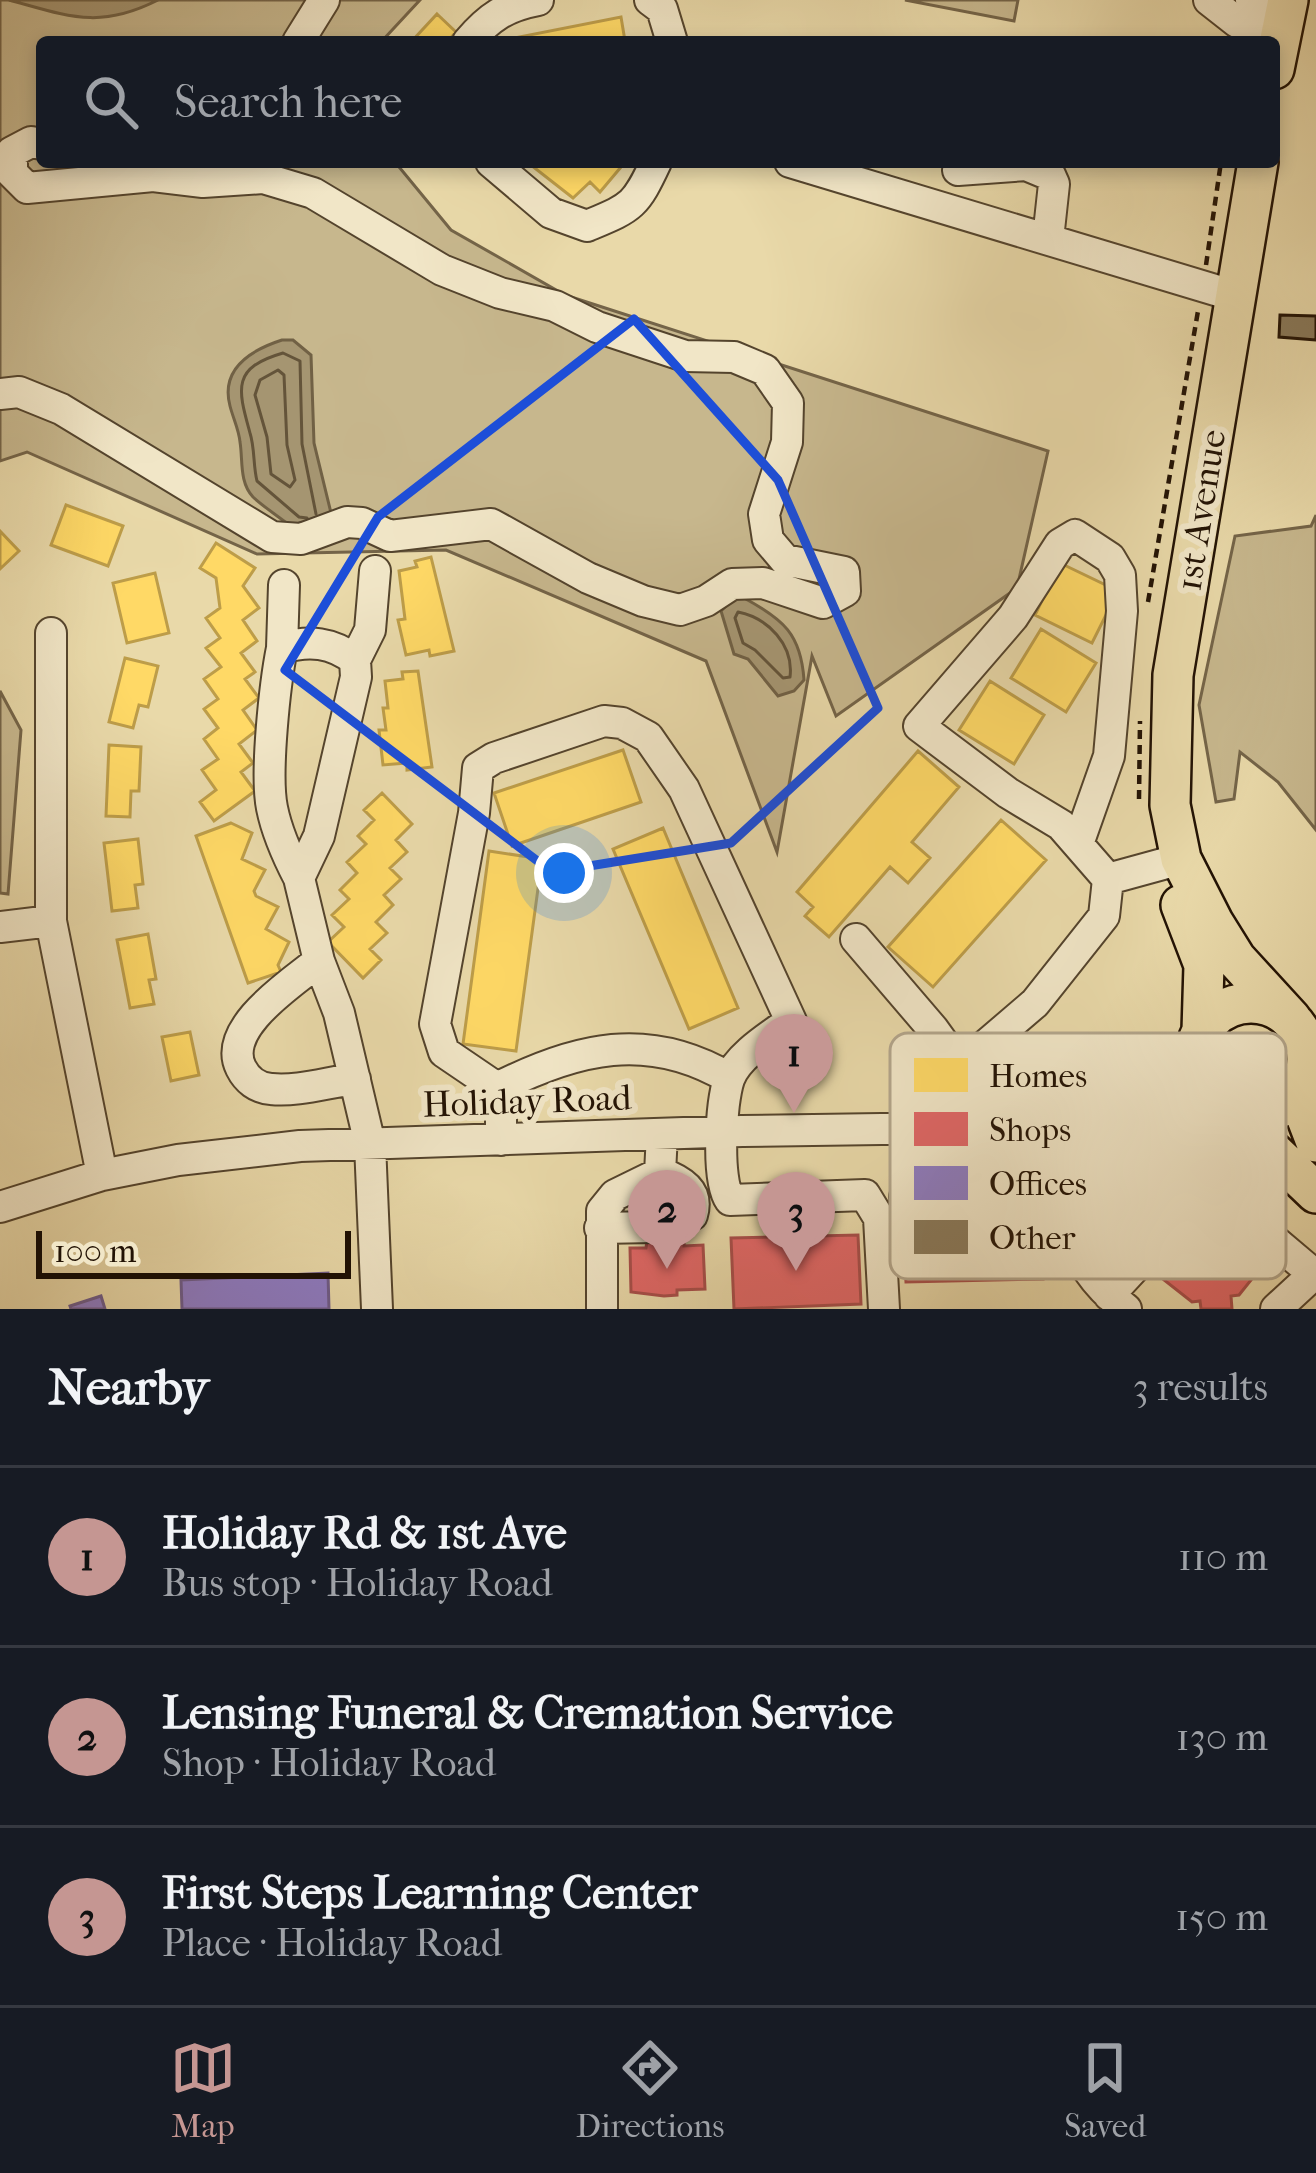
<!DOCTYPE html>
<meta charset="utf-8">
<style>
:root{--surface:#171b24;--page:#242831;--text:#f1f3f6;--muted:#9ea1a6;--line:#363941;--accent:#c59692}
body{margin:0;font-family:"IM FELL French Canon",serif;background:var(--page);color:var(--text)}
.scale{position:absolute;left:36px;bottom:30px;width:315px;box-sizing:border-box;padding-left:12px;border:6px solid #221204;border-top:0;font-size:33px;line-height:42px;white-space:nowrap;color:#221204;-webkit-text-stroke:9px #f1e6c7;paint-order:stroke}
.you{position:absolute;left:564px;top:873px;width:42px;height:42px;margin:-30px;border:9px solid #fff;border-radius:50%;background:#1a73e8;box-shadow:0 0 0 18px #1a73e833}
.badge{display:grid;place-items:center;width:78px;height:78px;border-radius:50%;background:var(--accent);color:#111;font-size:39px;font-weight:700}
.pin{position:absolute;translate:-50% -99px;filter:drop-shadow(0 3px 6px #0008)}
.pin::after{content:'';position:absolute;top:63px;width:42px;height:36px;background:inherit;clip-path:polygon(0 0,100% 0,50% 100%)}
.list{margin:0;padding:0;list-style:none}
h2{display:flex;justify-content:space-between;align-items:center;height:156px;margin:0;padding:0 48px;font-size:51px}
h2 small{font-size:39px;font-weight:400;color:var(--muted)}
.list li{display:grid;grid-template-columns:78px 1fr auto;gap:36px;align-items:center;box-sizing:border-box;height:180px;padding:0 48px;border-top:3px solid var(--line)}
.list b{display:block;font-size:45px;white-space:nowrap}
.list p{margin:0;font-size:39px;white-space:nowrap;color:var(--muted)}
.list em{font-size:39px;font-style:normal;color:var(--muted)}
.icon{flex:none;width:66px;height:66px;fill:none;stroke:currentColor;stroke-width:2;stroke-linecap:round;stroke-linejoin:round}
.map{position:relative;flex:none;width:1316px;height:1309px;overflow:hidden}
.search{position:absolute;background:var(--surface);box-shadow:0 6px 18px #0003;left:36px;right:36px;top:36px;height:132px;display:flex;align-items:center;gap:30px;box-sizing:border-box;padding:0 42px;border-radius:12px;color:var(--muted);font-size:45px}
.sheet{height:696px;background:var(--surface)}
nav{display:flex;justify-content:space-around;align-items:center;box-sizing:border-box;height:168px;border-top:3px solid var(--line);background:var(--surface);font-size:33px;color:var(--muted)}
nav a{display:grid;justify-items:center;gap:6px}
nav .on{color:var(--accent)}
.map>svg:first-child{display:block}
.green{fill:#c7b78d;stroke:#746448;stroke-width:3}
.water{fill:#a59571;stroke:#716145;stroke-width:3}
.homes{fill:#ffd966;stroke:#bd9d49;stroke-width:3}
.shops{fill:#e06666;stroke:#a74d49;stroke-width:3}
.offices{fill:#8e7cc3;stroke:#6e5c8a;stroke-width:3}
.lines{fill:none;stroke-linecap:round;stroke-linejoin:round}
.shore{stroke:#64543a;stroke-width:3}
.building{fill:#89795a;stroke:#221204;stroke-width:3}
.minor-casing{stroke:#54442d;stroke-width:34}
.major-casing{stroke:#221204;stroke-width:44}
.path{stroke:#221204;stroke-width:4.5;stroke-dasharray:9 6;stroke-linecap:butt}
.minor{stroke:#f1e6c7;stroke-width:30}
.major{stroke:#e9d9a9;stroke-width:39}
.marked{fill:none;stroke:#1d4ed8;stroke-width:9;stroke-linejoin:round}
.labels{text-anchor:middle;stroke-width:12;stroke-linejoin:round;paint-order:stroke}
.street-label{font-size:36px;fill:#221204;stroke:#f1e6c7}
.key{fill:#f1e6c7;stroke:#b3a68c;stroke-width:3}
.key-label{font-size:33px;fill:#221204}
</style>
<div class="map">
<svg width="1316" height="1309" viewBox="0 0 1316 1309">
<rect width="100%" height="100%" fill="#e9d9a9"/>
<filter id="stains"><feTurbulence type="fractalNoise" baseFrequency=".00167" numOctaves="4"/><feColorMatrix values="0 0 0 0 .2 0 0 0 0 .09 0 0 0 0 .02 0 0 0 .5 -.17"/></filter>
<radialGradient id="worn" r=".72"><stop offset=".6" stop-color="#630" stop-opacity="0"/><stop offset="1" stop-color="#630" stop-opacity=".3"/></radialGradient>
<path class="green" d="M0 0H420L381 42H42V162H395L451 230 565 295 1048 451 1017 588 836 716 812 656 777 852 706 661 446 550 257 554 27 452 0 461Z
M905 0H1018L1014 21Z
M1316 515V830L1278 782 1240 752 1234 799 1216 802 1199 705 1235 536 1311 526Z
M0 691 21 730 8 894 0 893Z"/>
<path class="water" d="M9 0H158C99 30 68 16 9 0Z
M282 340H293L311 355 314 443 332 517 298 532C284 520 266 509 253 497 239 482 243 460 240 442 239 430 233 418 230 406 220 368 251 350 282 340Z
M744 598C783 619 801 634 804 680L794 691 778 696 748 659 734 654 721 611 733 599Z"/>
<path class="homes" d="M437 14 456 32 447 42H411Z
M621 17 625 41 640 38 641 42H494Z
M527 162H613L621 167 600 192 590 182 573 198Z
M66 505 123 526 108 566 51 545Z
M0 531 19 551 0 569Z
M216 543 255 568 243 586 259 608 243 620 257 641 241 653 255 672 245 679 259 698 243 710 257 730 239 744 253 763 241 772 255 791 214 821 200 802 216 790 202 770 218 759 204 739 218 728 204 709 218 699 204 679 221 667 206 648 220 638 206 618 220 608 216 578 200 568Z
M431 557 454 651 430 656 429 650 406 655 398 620 405 619 399 571 417 567 415 561Z
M1060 563 1118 591 1092 643 1035 615Z
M155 573 169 633 127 643 113 583Z
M1041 629 1096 663 1066 712 1011 678Z
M125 658 158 666 148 707 139 705 133 728 109 722Z
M418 671 432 767 407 770V763L383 765 379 730H386L383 708H388L385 681 403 679 402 672Z
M990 681 1044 715 1014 764 959 730Z
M109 745 141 747 139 791H131L130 817 106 816Z
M623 750 641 802 512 846 494 793Z
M918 751 959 787 912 842 930 858 908 883 890 867 829 937 805 916 813 907 797 892Z
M382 793 412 824 396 840 407 852 390 868 401 879 384 895 393 905 376 922 387 933 370 949 381 960 363 978 328 942 344 927 332 915 349 899 340 890 357 873 347 862 366 844 358 836 374 820 364 810Z
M1001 820 1046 860 933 987 888 947Z
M231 823 252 833 242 859 265 870 254 891 256 896 278 907 266 929 289 942 278 965 281 972 248 983 196 836Z
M663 828 738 1008 689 1029 613 849Z
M138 839 143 884 135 885 138 908 112 911 104 843Z
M489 851 542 859 516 1051 463 1044Z
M148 934 156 979 149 980 154 1004 130 1008 117 940Z
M190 1032 199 1075 171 1081 162 1037Z"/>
<path class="shops" d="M1007 1222V1233L1040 1230 1043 1279 906 1282 903 1225Z
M674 1233 675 1241 684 1240V1246L703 1245 705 1289 677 1290V1295L664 1296 631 1292 630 1248H646L647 1241Z
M858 1235 861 1304 734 1309 731 1238Z
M1240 1238 1267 1260 1239 1295 1231 1296 1232 1309H1201L1200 1301 1192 1302 1154 1272 1176 1245 1197 1262 1209 1248 1223 1259Z"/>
<path class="offices" d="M328 1273 329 1309H182L181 1280Z
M101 1296 105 1309H71L70 1306Z"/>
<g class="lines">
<path class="shore" d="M278 370 284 375 287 445 295 480 290 487 271 474 267 437 255 395 260 380Z
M307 518 299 517 257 481C253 465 255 449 250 433 238 389 231 368 283 353L300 361 302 444 316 514
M738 612C768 618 794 645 790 677L783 678 755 650 743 643 735 618Z"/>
</g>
<path class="building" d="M1280 315 1316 316V340L1279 337Z"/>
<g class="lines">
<defs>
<path id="minor" d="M650 0 662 9 672 42
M1209 0 1237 22 1278 43
M1251 0 1283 17
M298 42 324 0
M468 42C489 17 506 6 538 0
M491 162 551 213 587 226C632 207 635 207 656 162
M790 162 1235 296
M958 170 1026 165 1050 175 1054 184 1048 239
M0 394 19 392 61 409 272 537 301 539 347 522 362 523 390 536 491 524 588 578 643 601 680 610 706 601 732 584 763 583 823 603 845 591 844 572 785 560 768 540 764 514 787 442 788 403 765 370 734 357 685 356 597 327 555 306 500 293 442 270 313 193 263 178 203 182 153 176 27 188 12 173V152L31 142 42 144
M51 633V921L102 1175
M282 648 284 585
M355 660 370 630 375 571
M299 878C287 855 277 833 272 808 265 774 275 683 282 648 309 640 332 642 355 660L356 677 319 836 299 878 319 961 339 1013 370 1144 377 1309
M1108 879 1181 859
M0 927 51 921
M856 939 933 1029 951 1054 964 1082 962 1194 1031 1191
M319 961C292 983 221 1028 241 1068 247 1080 257 1088 271 1089 297 1092 329 1082 355 1079
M958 1069 1035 1003 1104 916 1108 879 1061 825 1008 793 919 726 1013 617 1060 544 1075 535 1110 558 1120 575 1122 611 1109 756 1078 844
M497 1088C576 1048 648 1030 729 1078
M1111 1099 1159 1076 1196 1046
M1062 1122C1073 1202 1051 1251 1126 1309
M501 1140V1099L497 1088 444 1052 435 1024 474 813 478 768 494 758 604 721 622 723 648 737 684 789 791 1021C772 1035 738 1055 729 1079 721 1103 716 1180 730 1200L865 1195 879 1218 884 1309
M1080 1176 1151 1249
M1089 1187 1120 1171 1174 1176 1198 1199
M905 1197 962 1194
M0 1207 102 1175 178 1160 300 1146 742 1131 1025 1127 1064 1122 1082 1126 1168 1100 1219 1106
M600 1228 654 1227 692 1215C699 1191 681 1180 660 1173
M1109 1295 1198 1199 1214 1197 1231 1204 1316 1276
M602 1309V1211L615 1195 660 1173 662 1134
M1276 1309 1313 1275"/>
<path id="major" d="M1274 69 1288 0
M1258 162 1173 675 1170 805 1181 859 1213 922 1236 959 1291 1019
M1181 905 1204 965 1202 1031
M1195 1059a56 56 0 1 1 112 0a56 56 0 1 1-112 0Z
M1304 1080 1306 1116 1316 1142
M1231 1112 1316 1193"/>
</defs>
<use href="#minor" class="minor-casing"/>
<use href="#major" class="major-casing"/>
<path class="path" d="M1206 265 1221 162
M1148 602 1198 311
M1139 799 1140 721
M1058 1096 1087 1087
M1160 1130 1190 1133 1224 1147"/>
<use href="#minor" class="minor"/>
<use href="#major" class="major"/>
</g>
<path class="marked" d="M634 319 778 480 878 708 731 843 552 872 285 670 378 517Z"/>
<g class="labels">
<g class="street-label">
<text transform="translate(1200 510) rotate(-81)" y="13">1st Avenue</text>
<text transform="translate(527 1100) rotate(-2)" y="13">Holiday Road</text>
</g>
</g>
<rect x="890" y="1033" width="396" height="246" rx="18" class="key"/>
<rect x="914" y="1058" width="54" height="34" fill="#ffd966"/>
<rect x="914" y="1112" width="54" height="34" fill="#e06666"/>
<rect x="914" y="1166" width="54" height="34" fill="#8e7cc3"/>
<rect x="914" y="1220" width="54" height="34" fill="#89795a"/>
<g class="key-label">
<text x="989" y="1087">Homes</text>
<text x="989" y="1141">Shops</text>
<text x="989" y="1195">Offices</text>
<text x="989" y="1249">Other</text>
</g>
<rect width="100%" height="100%" filter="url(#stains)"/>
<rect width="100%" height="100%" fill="url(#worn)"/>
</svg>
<div class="scale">100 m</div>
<div class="you"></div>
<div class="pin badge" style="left:794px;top:1113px">1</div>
<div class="pin badge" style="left:667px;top:1269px">2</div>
<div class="pin badge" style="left:796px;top:1271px">3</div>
<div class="search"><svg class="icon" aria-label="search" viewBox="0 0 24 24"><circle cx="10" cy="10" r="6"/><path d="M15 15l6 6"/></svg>Search here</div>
</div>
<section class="sheet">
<h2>Nearby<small>3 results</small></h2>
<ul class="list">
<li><span class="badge">1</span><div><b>Holiday Rd &amp; 1st Ave</b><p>Bus stop · Holiday Road</p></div><em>110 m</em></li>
<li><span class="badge">2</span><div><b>Lensing Funeral &amp; Cremation Service</b><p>Shop · Holiday Road</p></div><em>130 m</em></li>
<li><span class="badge">3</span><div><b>First Steps Learning Center</b><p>Place · Holiday Road</p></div><em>150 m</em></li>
</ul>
</section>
<nav>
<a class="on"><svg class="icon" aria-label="map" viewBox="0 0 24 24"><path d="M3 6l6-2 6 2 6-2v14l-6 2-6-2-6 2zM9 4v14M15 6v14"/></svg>Map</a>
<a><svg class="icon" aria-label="directions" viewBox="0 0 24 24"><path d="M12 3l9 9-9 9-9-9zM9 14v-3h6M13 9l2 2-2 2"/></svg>Directions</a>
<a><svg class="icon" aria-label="saved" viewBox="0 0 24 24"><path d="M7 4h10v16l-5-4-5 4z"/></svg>Saved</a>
</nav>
